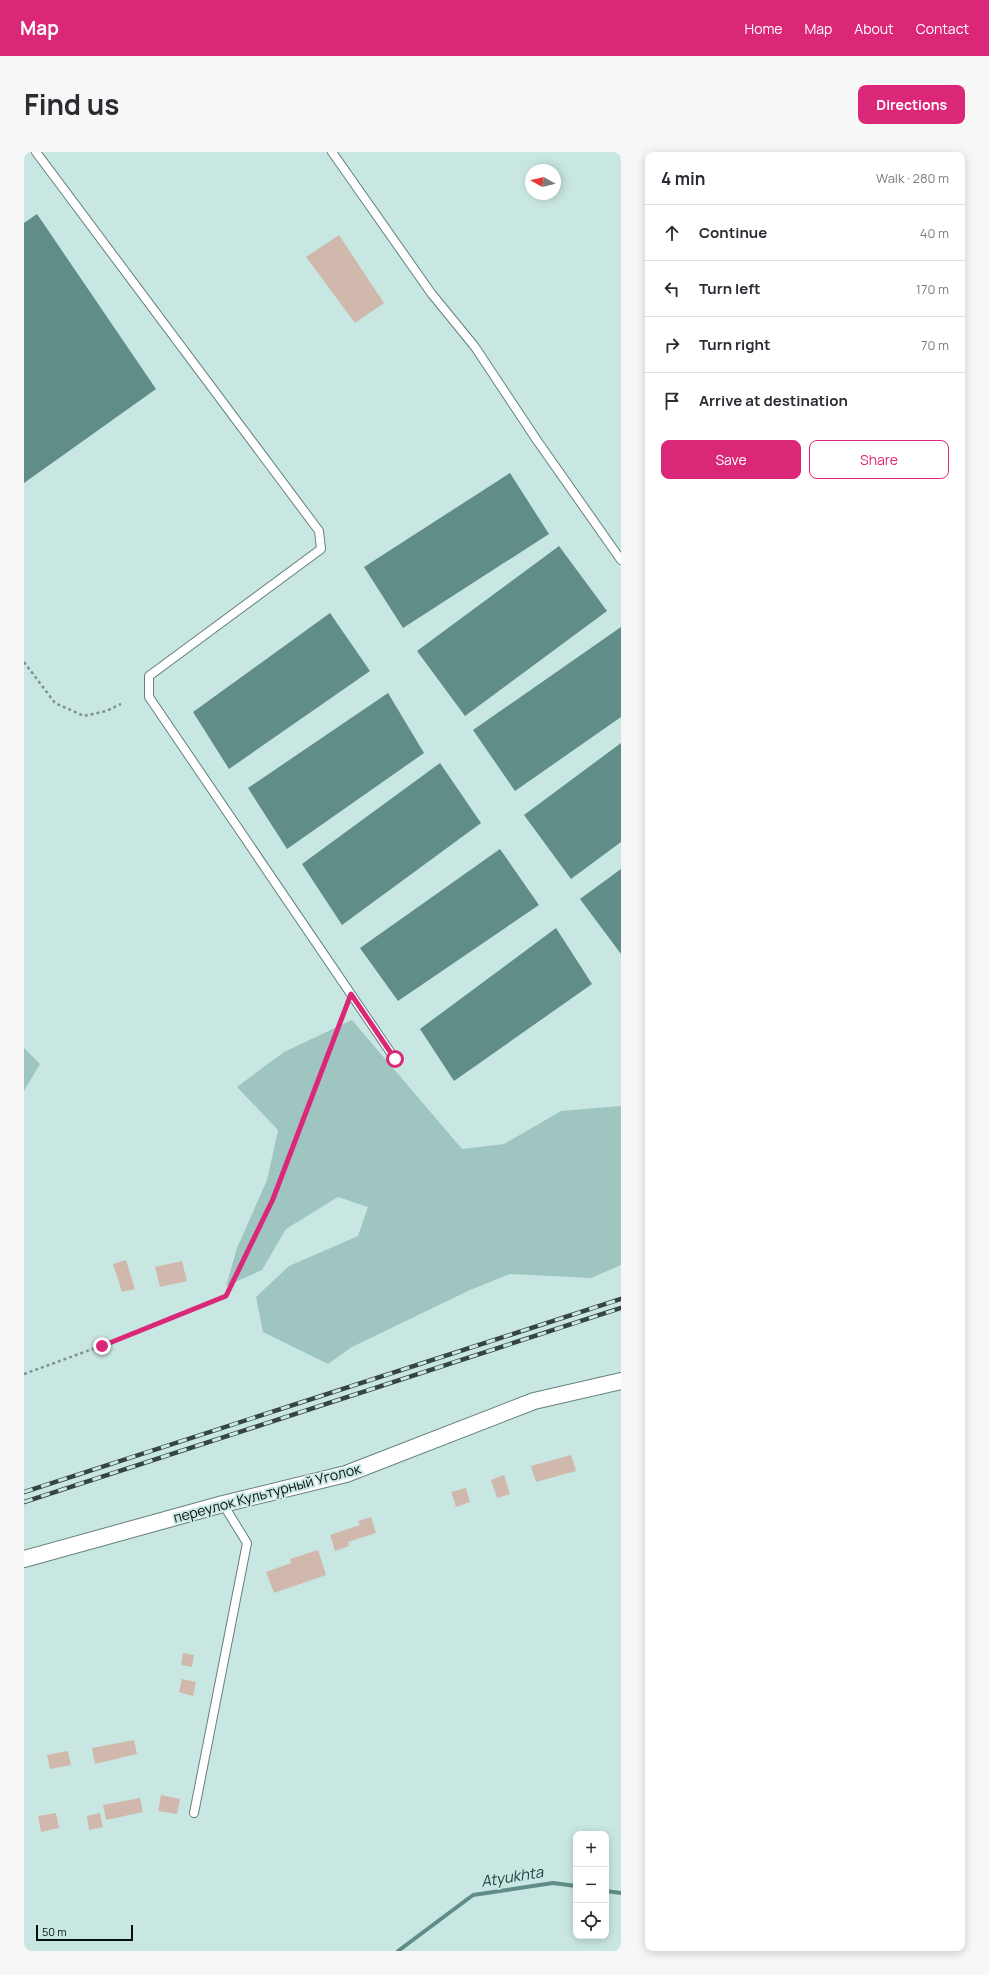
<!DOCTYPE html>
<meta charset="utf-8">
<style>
:root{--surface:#fff;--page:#f7f7f7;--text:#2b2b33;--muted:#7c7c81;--line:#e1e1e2;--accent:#db2777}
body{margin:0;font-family:Manrope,sans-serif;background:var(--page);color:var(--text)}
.controls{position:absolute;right:12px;bottom:12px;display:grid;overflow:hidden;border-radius:8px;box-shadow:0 2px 10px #0003}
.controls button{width:36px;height:36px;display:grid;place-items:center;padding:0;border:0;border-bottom:1px solid var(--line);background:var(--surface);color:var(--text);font:20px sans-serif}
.compass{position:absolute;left:501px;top:12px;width:36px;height:36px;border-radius:50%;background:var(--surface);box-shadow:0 2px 10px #0003;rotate:278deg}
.scale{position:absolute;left:12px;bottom:10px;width:97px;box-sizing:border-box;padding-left:4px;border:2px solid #050f0e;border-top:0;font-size:11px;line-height:14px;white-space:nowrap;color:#050f0e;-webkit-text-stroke:3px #c9e7e2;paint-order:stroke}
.stop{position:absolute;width:12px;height:12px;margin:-9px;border:3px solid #db2777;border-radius:50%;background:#fff}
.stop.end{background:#db2777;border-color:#fff;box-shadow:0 1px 4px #0008}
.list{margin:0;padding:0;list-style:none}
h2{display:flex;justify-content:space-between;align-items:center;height:52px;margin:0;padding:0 16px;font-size:17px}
h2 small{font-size:13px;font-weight:400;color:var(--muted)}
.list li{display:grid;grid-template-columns:26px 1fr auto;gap:12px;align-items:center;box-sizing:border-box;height:56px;padding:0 16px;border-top:1px solid var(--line)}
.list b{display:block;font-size:15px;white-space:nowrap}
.list em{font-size:13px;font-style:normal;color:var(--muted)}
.actions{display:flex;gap:8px;padding:12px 16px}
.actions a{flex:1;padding:9px 0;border:1px solid var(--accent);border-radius:8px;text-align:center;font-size:14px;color:var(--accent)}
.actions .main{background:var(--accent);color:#fff}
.icon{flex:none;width:22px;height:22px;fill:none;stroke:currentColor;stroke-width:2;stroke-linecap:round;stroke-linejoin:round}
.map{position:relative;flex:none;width:597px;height:1799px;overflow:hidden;border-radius:8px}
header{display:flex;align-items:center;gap:24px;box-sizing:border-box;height:56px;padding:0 20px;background:var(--accent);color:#fff}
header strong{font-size:19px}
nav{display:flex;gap:22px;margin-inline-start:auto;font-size:14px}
.intro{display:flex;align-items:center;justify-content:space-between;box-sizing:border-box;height:96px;padding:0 24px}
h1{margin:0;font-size:28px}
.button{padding:10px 18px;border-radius:8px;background:var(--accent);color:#fff;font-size:14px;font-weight:700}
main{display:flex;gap:24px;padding:0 24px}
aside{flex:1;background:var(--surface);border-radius:8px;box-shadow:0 2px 10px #0003}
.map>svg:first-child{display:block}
.green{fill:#9fc5c0}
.water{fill:#608d87}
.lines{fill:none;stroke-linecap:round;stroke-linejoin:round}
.stream{stroke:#608d87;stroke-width:4}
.building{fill:#d0b9ac}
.service-casing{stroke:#65807c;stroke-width:10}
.minor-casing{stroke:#65807c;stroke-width:18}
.path{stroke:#7d9390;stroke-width:2.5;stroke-dasharray:3 3;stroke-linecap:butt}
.service{stroke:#fff;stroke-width:8}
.minor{stroke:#fff;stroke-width:16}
.rail-casing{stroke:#364543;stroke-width:4.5}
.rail{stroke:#c9e7e2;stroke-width:3;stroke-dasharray:9;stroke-linecap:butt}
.route{stroke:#db2777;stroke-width:5}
.labels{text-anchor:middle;stroke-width:4;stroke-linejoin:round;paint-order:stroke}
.street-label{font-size:14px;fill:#050f0e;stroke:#c9e7e2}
.water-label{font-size:15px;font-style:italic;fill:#17423e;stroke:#c9e7e2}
</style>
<header>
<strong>Map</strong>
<nav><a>Home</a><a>Map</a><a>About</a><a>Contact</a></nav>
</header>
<div class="intro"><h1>Find us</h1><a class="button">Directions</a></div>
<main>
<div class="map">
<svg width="597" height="1799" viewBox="0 0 597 1799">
<rect width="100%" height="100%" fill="#c9e7e2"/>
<path class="green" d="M328 868 438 997 480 992 537 959 597 954V1113L567 1126 486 1122 446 1138 328 1195 304 1212 239 1180 232 1145 265 1114 334 1084 344 1055 314 1045 262 1077 238 1118 202 1134 213 1096 243 1028 254 978 213 935 260 900Z
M0 896 16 912 0 939Z"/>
<path class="water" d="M13 62 132 237 0 331V71Z
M486 321 525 382 379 476 340 415Z
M535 394 583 459 441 564 393 499Z
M306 461 346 519 205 617 169 560Z
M597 475V565L491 639 449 578Z
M364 541 400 601 263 697 224 636Z
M597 591V690L547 727 500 663Z
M416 611 457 671 318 773 278 712Z
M476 697 515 753 374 849 336 796Z
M597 717V802L556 747Z
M532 776 568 832 430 929 396 877Z"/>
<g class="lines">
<path class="stream" d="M582 1739 597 1741
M374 1799 449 1743 529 1731 552 1734"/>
</g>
<path class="building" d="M315 83 360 151 331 171 282 105Z
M102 1108 111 1137 98 1140 89 1112Z
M158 1109 163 1129 136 1135 131 1115Z
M547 1303 552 1319 512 1330 507 1314Z
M480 1323 486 1342 473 1346 467 1328Z
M442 1336 446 1350 432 1355 427 1340Z
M347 1365 352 1381 324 1390 325 1394 311 1399 306 1383 336 1373 334 1369Z
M294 1398 302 1423 250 1441 242 1420 267 1411 266 1407Z
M159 1501 170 1503 168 1515 157 1513Z
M158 1527 172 1530 169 1544 155 1540Z
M110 1588 113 1602 71 1612 68 1596Z
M44 1599 47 1613 26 1617 23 1603Z
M137 1643 156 1647 153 1662 134 1659Z
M116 1646 119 1660 82 1668 79 1653Z
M32 1661 35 1676 17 1680 14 1664Z
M76 1661 79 1675 65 1678 63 1664Z"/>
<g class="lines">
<defs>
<path id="service" d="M12 0 295 379 297 397 125 524V545L371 907
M308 0 407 141 451 195 512 287 597 408
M170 1661 223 1391 199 1352"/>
<path id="minor" d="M0 1407 199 1352 322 1322 510 1249 597 1229"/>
</defs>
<use href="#service" class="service-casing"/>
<use href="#minor" class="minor-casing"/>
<path class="path" d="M0 510 31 551 60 564 82 559 97 552
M0 1222 77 1194 202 1144 249 1047 323 854"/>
<use href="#service" class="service"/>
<use href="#minor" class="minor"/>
<defs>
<path id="rail" d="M0 1340 597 1147
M0 1350 597 1156"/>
</defs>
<use href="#rail" class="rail-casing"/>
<use href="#rail" class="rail"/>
</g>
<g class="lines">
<path class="route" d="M78 1194 202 1144 249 1047 327 842 371 907"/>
</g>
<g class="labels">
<g class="street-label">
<text transform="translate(243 1341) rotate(-15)" y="5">переулок Культурный Уголок</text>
</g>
<g class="water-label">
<text transform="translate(488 1725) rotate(-9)" y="5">Atyukhta</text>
</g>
</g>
</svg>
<div class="controls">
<button>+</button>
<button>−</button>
<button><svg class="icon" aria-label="locate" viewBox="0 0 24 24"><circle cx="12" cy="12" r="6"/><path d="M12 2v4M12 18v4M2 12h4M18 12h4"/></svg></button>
</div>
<svg class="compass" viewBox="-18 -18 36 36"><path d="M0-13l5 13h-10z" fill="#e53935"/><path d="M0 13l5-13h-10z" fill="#7c7c81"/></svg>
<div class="scale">50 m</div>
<div class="stop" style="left:371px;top:907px"></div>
<div class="stop end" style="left:78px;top:1194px"></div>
</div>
<aside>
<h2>4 min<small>Walk · 280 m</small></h2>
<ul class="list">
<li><svg class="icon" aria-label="ahead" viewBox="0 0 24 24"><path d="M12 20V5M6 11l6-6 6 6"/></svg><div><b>Continue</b></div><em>40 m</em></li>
<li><svg class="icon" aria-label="left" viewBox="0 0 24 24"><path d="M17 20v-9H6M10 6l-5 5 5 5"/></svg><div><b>Turn left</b></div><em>170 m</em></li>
<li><svg class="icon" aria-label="right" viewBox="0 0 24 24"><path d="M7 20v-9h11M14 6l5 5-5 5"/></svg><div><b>Turn right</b></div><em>70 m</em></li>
<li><svg class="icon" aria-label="arrive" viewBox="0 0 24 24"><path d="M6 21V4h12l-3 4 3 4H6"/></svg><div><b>Arrive at destination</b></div></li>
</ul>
<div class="actions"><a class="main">Save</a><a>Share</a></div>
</aside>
</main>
